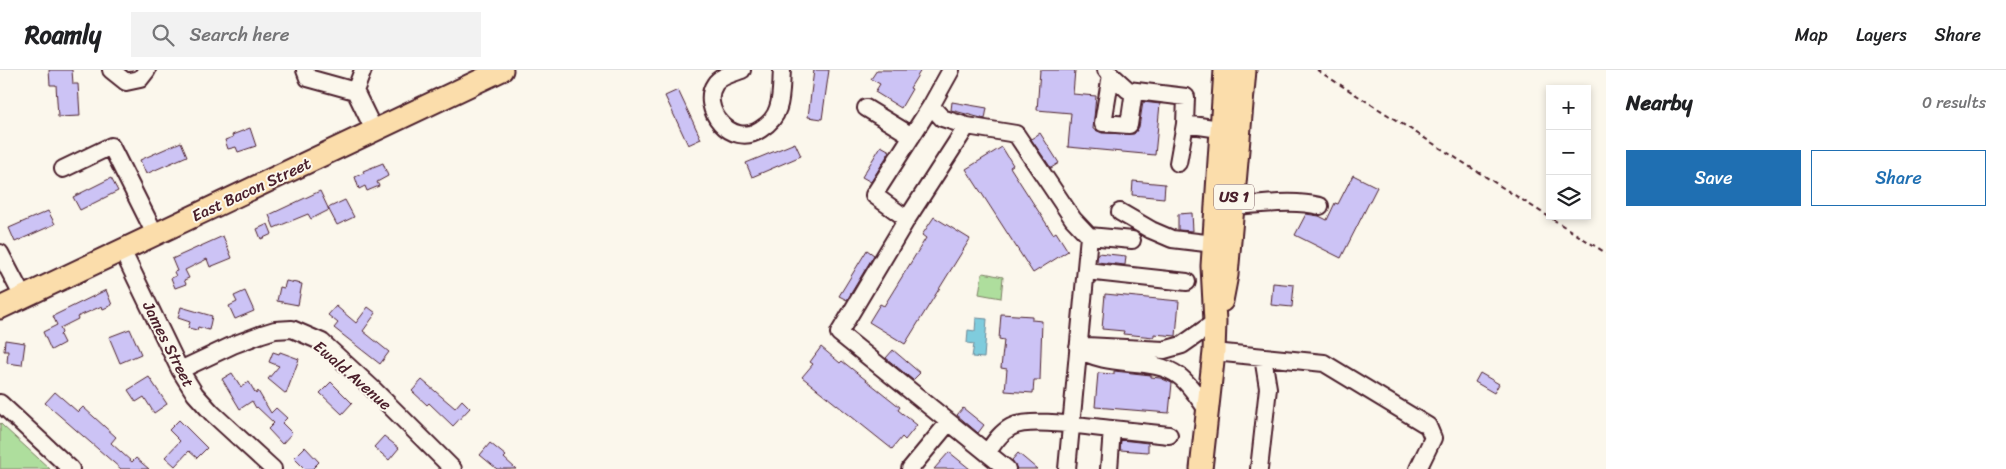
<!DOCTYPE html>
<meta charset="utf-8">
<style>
:root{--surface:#fff;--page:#f2f2f2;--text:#202124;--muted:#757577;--line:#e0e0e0;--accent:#1f6fb2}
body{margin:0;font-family:Sriracha,sans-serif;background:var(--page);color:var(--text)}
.controls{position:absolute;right:15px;top:15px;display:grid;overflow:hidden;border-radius:0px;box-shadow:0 2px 8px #0003}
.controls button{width:45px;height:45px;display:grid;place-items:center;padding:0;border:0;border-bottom:1px solid var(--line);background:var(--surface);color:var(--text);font:25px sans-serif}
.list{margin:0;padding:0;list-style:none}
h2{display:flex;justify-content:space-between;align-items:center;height:65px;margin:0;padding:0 20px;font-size:21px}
h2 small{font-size:16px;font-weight:400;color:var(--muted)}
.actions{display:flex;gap:10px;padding:15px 20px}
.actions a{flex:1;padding:11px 0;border:1px solid var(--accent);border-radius:0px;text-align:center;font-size:18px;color:var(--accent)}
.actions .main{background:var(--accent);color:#fff}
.icon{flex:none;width:28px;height:28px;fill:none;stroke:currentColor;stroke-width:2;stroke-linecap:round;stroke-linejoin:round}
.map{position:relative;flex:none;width:1606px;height:399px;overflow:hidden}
header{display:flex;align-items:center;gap:30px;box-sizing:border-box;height:70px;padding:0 25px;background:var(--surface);border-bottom:1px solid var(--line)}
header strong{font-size:24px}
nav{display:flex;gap:28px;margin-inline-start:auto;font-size:18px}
.search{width:350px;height:45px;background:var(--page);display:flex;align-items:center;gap:12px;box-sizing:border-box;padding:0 18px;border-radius:0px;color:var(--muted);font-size:19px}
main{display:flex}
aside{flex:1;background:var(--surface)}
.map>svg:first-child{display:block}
.green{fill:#aede9d;stroke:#7c7e64}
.water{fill:#7fccdd;stroke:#6a8796}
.building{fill:#ccc3f5;stroke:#4a1f2b}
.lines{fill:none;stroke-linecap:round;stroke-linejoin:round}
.minor-casing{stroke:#4a1f2b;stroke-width:20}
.major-casing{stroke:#4a1f2b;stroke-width:25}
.path{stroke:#4a1f2b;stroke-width:2;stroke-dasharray:5 4;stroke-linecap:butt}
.minor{stroke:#fbf7ec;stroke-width:16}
.major{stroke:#fbddab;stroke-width:21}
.labels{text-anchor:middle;stroke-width:4;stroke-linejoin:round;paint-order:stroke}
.shield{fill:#fbf7ec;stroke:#7f6065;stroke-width:1}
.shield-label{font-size:15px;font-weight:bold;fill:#4a1f2b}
.street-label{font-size:16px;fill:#4a1f2b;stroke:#fbf7ec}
</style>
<header>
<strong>Roamly</strong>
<div class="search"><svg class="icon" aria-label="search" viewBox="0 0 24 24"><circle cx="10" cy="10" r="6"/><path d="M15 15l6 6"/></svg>Search here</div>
<nav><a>Map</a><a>Layers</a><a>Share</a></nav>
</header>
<main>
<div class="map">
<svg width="1606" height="399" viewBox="0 0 1606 399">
<rect width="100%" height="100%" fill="#fbf7ec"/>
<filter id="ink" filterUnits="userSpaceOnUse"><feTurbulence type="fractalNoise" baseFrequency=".02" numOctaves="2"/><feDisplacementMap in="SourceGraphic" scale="10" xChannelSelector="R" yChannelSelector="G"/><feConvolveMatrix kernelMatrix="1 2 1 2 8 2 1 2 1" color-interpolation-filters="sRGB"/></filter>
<g filter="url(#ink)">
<path class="green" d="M984 203 1003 207 1001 228 979 224 982 204Z
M0 353 4 357 50 399H0Z"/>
<path class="water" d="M976 248 987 249 984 288 972 287 974 274 967 273 968 260 975 261Z"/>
<path class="building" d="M49 0H72L73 14H78L80 46 58 47 56 15H50Z
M814 0H829L822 49 808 47Z
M877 0H921L910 18 912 19 901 38 875 22 880 14 871 9Z
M1040 0H1075L1073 24 1096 26 1093 59 1102 63 1134 64 1139 57 1143 32 1160 34 1155 85 1068 77 1071 43 1037 40Z
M678 20 701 69 688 75 665 26Z
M952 32 987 38 985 49 951 40Z
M250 58 256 76 238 82 236 77 228 79 225 70 233 67 232 65Z
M1040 63 1059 93 1051 98 1031 69Z
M181 72 187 86 146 104 140 90Z
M795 73 801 86 752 107 746 93Z
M881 76 890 81 871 112 862 107Z
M1002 77 1013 95 1010 97 1053 164 1056 162 1068 181 1033 203 966 99Z
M383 93 388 106 377 112 379 116 367 121 365 116 359 119 355 107 364 103 363 101Z
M1353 105 1377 117 1341 188 1295 165 1306 144 1319 146 1327 150 1335 133 1338 134Z
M111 108 118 121 80 140 73 127Z
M1133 111 1165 114 1164 128 1132 125Z
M320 121 329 140 311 149 308 144 274 158 269 145Z
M345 130 354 147 337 155 328 138Z
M48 141 55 154 15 172 9 158Z
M1192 143 1193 161 1178 160V144Z
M934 147 970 169 905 274 869 252 880 234 884 236 926 168 922 165Z
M268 154 272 164 261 169 257 159Z
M223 166 232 188 210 197 207 189 185 200 189 208 184 210 186 214 175 218 171 208 176 206 174 202 177 201 172 189Z
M867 180 874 185 847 230 839 226Z
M1098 183 1126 186 1125 195 1097 192Z
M286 211 302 214 298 235 277 231 280 217 284 218Z
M1273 213 1294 215 1292 237 1271 235Z
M106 220 112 235 103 239 102 236 77 247 78 249 60 258 62 263 60 265 64 273 51 280 43 262 57 255 53 246Z
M245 221 254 241 235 249 229 236 237 232 234 226Z
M1105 224 1179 231 1176 266 1154 264V267L1123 264 1124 261 1102 259Z
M336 236 356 253 368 237 376 243 363 261 389 282 380 294 334 258 338 253 328 245Z
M181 237 212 246 209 260 198 257 197 260 188 258 190 252 178 248Z
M1001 244 1032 246V250L1042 251 1040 310H1034L1033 323 1005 321 1007 299 1001 298 1004 270 999 269Z
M130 259 141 284 120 293 109 267Z
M5 270 25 273 22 295 7 293 8 281H4Z
M821 277 840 293 842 291 900 337 898 340 917 355 905 370 902 367 892 379 802 307 813 294 810 292Z
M893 280 920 303 913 310 886 288Z
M273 282 279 284 280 282 299 289 286 324 268 309 279 296 269 292Z
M1114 301 1151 305V307L1160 308 1172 313 1169 343 1095 337 1098 303 1114 304Z
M232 303 241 317 249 312 256 324 258 321 271 343 276 338 287 348 282 353 292 363 282 374 268 359 274 353 257 337 256 338 252 331 240 339 222 309Z
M1480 303 1499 314 1494 323 1475 312Z
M149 307 167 334 154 343 144 327 136 332 128 320Z
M422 310 455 338 462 330 470 338 453 356 429 333 427 335 412 321Z
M331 312 352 333 342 344 320 323Z
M55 322 78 342 83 337 116 367 111 373 132 392 136 388 149 399H121L45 333Z
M963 338 984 355 978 363 957 345Z
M179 350 207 378 197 388 189 381 175 396 165 387 180 371 169 360Z
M384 366 399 378 389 390 374 377Z
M1121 370 1148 373V382L1120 380Z
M490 373 506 386 504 388 516 399H497L480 385Z
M305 377 319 392 312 399H305L294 388Z
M949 382 970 399H934Z
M1018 383 1037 399H1017L1012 390Z"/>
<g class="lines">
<defs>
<path id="minor" d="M111 0 126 12 140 9 147 0
M305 0 308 8 355 21 363 0
M742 0C734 3 720 6 715 14 699 37 731 80 761 59 769 54 775 48 778 38 782 27 781 12 782 0
M951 0 931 36 874 125 907 149 839 263 1007 399
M1106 0 1128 20 1186 27 1185 54
M1111 5 1103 53 1129 55 1134 21
M355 21 374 60
M931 36 942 48 967 56 1016 64 1073 149 1089 166 1067 399
M866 38 912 66
M1178 93 1185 54 1220 59
M63 99 111 76 155 164
M1233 136C1263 135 1291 129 1320 136
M1120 142 1151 160 1172 169 1214 174
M907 149 967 56
M1089 166 1132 170
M122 180 180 300 195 324 212 343 273 399
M0 183 23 227
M1086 201 1187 212
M1078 278C1109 300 1151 285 1179 306 1190 314 1199 329 1207 340
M1078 278 1086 276 1164 280 1182 275 1215 252
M1214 282 1324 293 1428 356 1433 368 1418 399
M180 300 233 275 262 264 275 260 292 259 322 272 372 318 453 399
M0 333 71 399
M1112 359 1169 365
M987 383C994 373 1000 363 1011 357 1030 347 1088 357 1112 359L1109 399
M910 399 949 352
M1259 399 1268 318 1263 287"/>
<path id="major" d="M1222 231 1227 205 1245 0
M0 238 502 0
M1201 399 1214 282 1215 252 1212 196 1225 0"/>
</defs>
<use href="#minor" class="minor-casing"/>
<use href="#major" class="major-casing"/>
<path class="path" d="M1317 0 1606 183"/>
<use href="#minor" class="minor"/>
<use href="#major" class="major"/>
</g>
</g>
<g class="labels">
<rect class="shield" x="1214" y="114.5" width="40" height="25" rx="4"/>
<g class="shield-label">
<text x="1234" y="132">US 1</text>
</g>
<g class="street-label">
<text transform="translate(251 119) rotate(-25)" y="6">East Bacon Street</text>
<text transform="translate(169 274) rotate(63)" y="6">James Street</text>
<text transform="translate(353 305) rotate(41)" y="6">Ewald Avenue</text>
</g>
</g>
</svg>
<div class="controls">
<button>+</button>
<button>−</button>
<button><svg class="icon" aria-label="layers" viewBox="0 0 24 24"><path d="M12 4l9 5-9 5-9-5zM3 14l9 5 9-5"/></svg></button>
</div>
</div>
<aside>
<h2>Nearby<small>0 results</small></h2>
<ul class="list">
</ul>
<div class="actions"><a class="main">Save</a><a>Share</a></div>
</aside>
</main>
